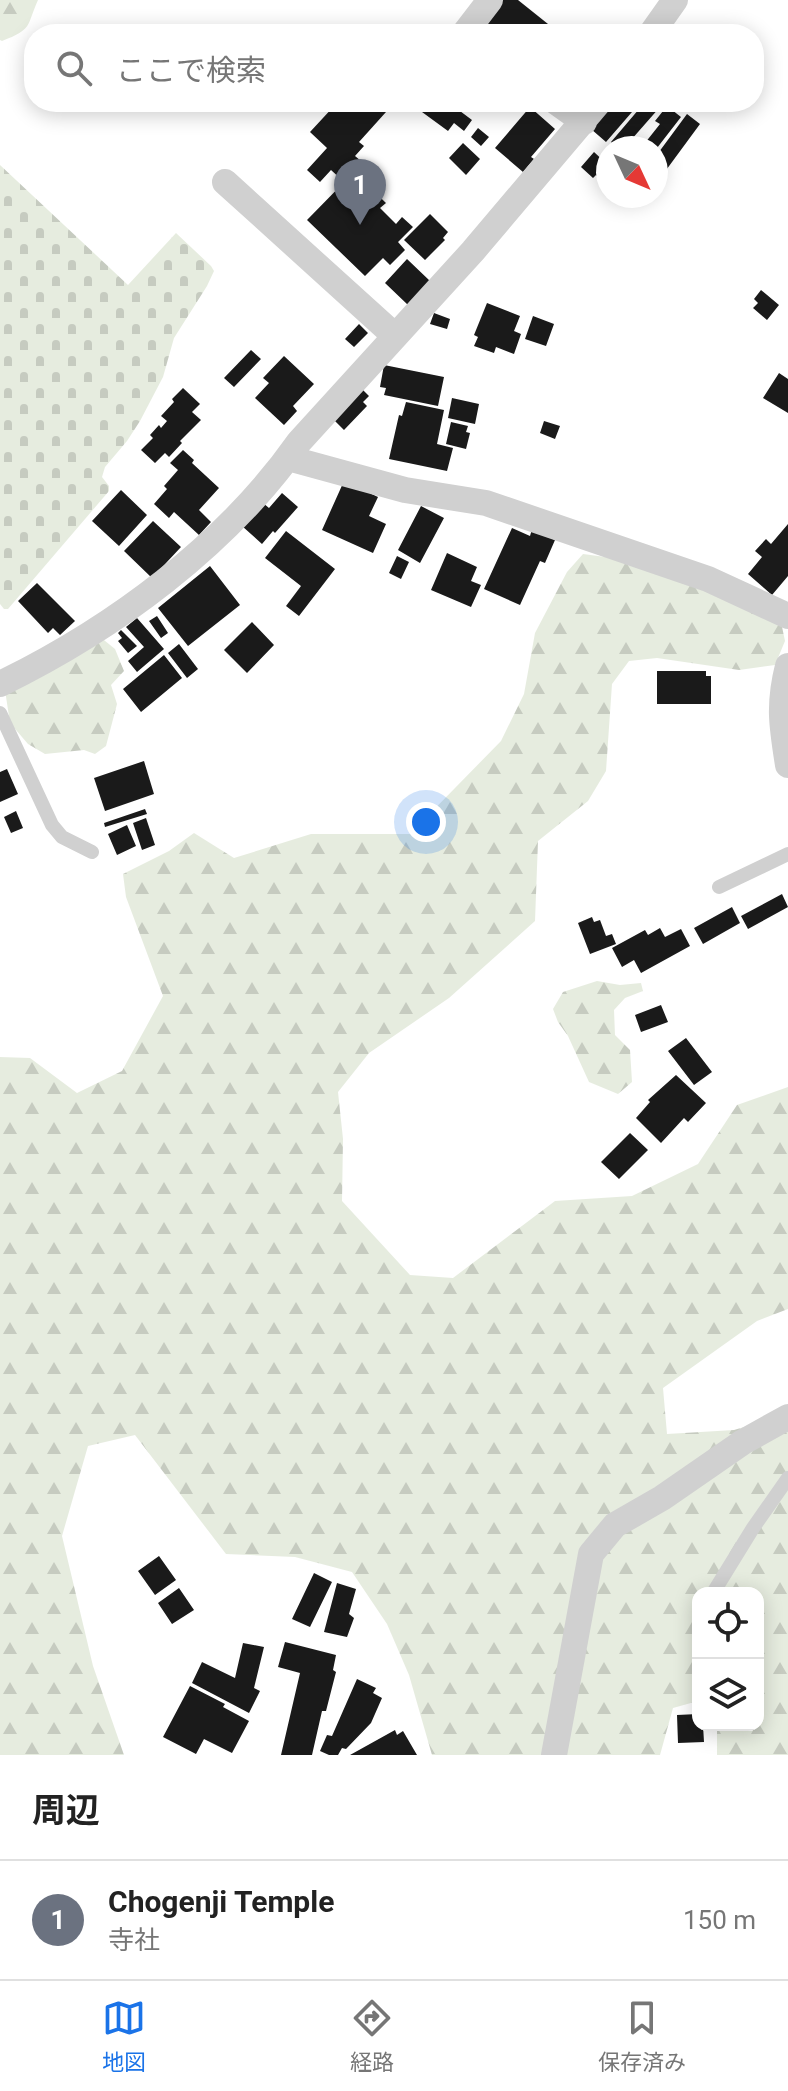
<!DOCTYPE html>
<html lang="ja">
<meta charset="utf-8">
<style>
:root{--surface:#fff;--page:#f2f2f2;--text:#222;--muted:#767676;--line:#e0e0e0;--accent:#1a73e8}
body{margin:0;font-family:Roboto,"Noto Sans JP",sans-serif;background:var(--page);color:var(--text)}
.controls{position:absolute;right:24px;bottom:24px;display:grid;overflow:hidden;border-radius:16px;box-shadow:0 4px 20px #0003}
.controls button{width:72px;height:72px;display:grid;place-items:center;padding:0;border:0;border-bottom:2px solid var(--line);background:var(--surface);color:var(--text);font:40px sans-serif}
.compass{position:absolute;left:596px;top:136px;width:72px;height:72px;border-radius:50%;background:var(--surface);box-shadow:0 4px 20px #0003;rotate:134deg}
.you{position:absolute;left:426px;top:822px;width:28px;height:28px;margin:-20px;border:6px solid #fff;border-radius:50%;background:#1a73e8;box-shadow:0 0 0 12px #1a73e833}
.badge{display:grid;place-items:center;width:52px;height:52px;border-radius:50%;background:var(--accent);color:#fff;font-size:26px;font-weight:700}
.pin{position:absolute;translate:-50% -66px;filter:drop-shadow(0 2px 4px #0008)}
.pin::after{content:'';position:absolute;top:42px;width:28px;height:24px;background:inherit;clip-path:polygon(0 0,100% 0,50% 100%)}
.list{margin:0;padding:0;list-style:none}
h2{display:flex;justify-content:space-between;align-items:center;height:104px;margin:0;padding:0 32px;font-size:34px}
h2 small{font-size:26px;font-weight:400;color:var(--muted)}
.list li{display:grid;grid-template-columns:52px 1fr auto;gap:24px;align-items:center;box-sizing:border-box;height:120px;padding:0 32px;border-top:2px solid var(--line)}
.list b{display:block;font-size:30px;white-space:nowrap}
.list p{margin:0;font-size:26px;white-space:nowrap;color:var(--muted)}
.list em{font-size:26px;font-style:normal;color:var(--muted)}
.icon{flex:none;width:44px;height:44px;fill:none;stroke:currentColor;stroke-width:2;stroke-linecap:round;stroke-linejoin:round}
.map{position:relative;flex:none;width:788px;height:1755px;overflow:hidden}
.search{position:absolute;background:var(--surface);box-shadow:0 4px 20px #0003;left:24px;right:24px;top:24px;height:88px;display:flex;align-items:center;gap:20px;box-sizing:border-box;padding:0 28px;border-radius:32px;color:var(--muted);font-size:30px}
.sheet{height:224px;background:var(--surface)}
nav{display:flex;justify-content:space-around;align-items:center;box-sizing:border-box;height:112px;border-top:2px solid var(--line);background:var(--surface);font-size:22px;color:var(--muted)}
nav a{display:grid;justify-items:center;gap:4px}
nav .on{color:var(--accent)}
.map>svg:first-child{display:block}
.forest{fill:url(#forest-firs)}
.cemetery{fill:url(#cemetery-stones)}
.building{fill:#1a1a1a}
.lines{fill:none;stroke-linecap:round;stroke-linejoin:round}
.service{stroke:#d0d0d0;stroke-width:14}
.minor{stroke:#d0d0d0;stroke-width:26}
</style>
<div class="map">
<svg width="788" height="1755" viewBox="0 0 788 1755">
<defs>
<pattern id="forest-firs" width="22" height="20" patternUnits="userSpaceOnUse" patternTransform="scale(2)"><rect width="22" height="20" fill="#e6ecdf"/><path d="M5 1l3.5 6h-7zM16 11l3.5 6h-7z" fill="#c6cbc0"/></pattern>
<pattern id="cemetery-stones" width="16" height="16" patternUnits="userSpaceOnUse" patternTransform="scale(2)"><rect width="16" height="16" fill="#e6ecdf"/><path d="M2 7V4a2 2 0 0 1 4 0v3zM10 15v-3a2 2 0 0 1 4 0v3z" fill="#c6cbc0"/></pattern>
</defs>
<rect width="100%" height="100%" fill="#fff"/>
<path class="forest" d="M0 0H38C26 27 33 29 2 41L0 40Z
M583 554 613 558 689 579 781 622 785 641 775 665 739 670 657 658 629 661 612 684 606 771 588 801 538 841 535 921 449 998 369 1053 338 1092 343 1139 342 1201 410 1275 453 1278 555 1201 632 1196 698 1164 737 1105 788 1087V1309L757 1321 663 1388 667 1434 734 1430 788 1414V1755H717V1725H758V1593H698V1701L673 1708 660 1755H432L409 1675 387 1624 352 1572 295 1557 226 1554 135 1435 88 1446 62 1536 93 1666 124 1755H0V1057L30 1058 77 1093 122 1071 163 996 126 897 123 874 169 851 194 833 234 858 311 834H410L501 741 524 694 535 633 567 572Z
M99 636 115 649 124 671 111 685 117 704 106 746 95 754 84 750 45 754 28 744 10 723 5 690Z
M597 981 620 985 641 983 643 991 625 998 614 1010 615 1035 630 1050 632 1082 618 1094 589 1082 568 1036 558 1022 553 1009 563 992Z"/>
<path class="cemetery" d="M0 165 128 285 176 233 211 266 214 271 207 286 174 338 163 377 140 421 127 441 105 467 102 477 109 486V491L8 609H4L0 604Z"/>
<path class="building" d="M503 0H518L553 28 549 34H486L480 29Z
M332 102H388L382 108 386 112 359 142 364 146 355 156 361 161 343 181 331 170 320 182 307 170 327 148 310 132 335 105Z
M429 102H473L470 107 465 104 460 111 472 120 464 131 454 123 448 131 422 112Z
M615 102H627L624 105 632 112 606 142 591 129Z
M645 102H654L660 107 624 148H618L611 142Z
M667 106 681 117 657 148H641L660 124 655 121Z
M530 107 555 129 531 157 534 159 523 172 495 148Z
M687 114 700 124 661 177 656 174V156Z
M478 128 489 137 481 146 471 137Z
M463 143 480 159 466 175 449 158Z
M594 152 608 165V186L596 175 593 178 581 167Z
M354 172 386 203 380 208 396 224 402 217 413 227 398 242 405 250 390 265 383 258 365 276 307 220Z
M430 214 448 232 443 238 445 240 425 260 404 240Z
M407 259 430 281 408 305 385 283Z
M761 290 779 305 767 320 753 308 758 303 754 299Z
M487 303 520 316 514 331 521 334 514 354 496 347 494 353 474 346 478 337 474 335Z
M434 313 450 319 447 329 430 324Z
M533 316 554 324 546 346 525 339Z
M359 324 368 333 354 347 345 339Z
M251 350 261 359 234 387 224 378Z
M284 356 314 384 293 406 297 411 284 425 255 398 269 383 263 378Z
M384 365 444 377 438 406 384 395 386 388 380 387Z
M779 373 788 379V413L763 398Z
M183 388 200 404 192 412 201 420 180 441 182 443 169 457 165 453 155 463 141 450 153 438 150 435 159 425 161 428 167 421 161 416 174 402 172 399Z
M362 389 369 396 363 402 367 406 344 430 333 419Z
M452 398 479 404 475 424 448 418Z
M406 402 444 410 437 444 453 448 447 471 389 459 399 415 402 416Z
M544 421 560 426 555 439 540 433Z
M451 422 468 426 466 432 470 433 466 449 446 444Z
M183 450 194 460 192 463 219 488 199 510 211 522 199 535 174 512 169 518 154 504 167 489 164 486 178 470 170 463Z
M344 481 378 497 369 516 386 524 373 553 322 530Z
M121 490 147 515 119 546 92 521Z
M282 493 298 507 275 533 273 531 262 544 242 526 263 503 269 508Z
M421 506 444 518 420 563 398 550Z
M153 521 181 547 152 578 124 551Z
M788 524V576L772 595 748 574 762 557 755 551 766 539 771 544Z
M512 528 530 536 532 529 555 540 545 563 540 561 520 605 484 589Z
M286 531 335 569 299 616 286 606 301 586 265 558Z
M447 553 477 567 471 581 481 585 471 607 431 590Z
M397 556 409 562 401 579 389 573Z
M210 566 240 605 188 646 158 608Z
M37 583 75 621 60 635 53 628 48 633 18 601Z
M157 616 168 633 161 638 149 621Z
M137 618 164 649 137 672 128 661 144 647 126 627Z
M252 622 274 645 247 673 224 650Z
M121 630 137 646 128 653 118 641 122 638 118 633Z
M179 644 198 669 187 678 168 653Z
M164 655 182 678 141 712 123 689Z
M657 671H706V676H711V704H657Z
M144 761 154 794 105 811 94 778Z
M7 769 18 794 0 802V772Z
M145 809 147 814 105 827 104 823Z
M16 811 23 828 11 833 4 817Z
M146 818 155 845 142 850 133 823Z
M127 825 136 846 117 855 108 834Z
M782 894 788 907 748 929 741 916Z
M732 907 740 923 703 944 694 928Z
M592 917 594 922 600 920 606 936 612 934 616 944 590 954 578 923Z
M660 928 665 937 681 929 690 946 641 973 634 960 622 967 612 948 645 930 648 935Z
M661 1005 668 1022 641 1032 635 1015Z
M686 1038 712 1072 694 1085 668 1051Z
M676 1075 706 1103 688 1122 684 1118 661 1143 636 1118 650 1102 648 1100Z
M630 1133 648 1150 619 1179 601 1162Z
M159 1556 176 1580 155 1595 138 1571Z
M314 1573 332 1582 310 1627 292 1619Z
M337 1583 356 1589 349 1614 354 1618 347 1637 324 1632Z
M179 1588 194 1610 172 1624 158 1603Z
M285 1642 336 1655 333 1670 336 1672 326 1711H322L312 1755H281L300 1673 278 1667Z
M243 1643 264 1647 254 1688 260 1691 249 1713 192 1683 202 1662 235 1678Z
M357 1679 376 1688 373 1693 382 1698 371 1723 346 1749 342 1748 338 1755H329L320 1751 327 1735 332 1736Z
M190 1686 225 1704 223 1707 249 1721 232 1753 204 1739 196 1754 163 1737Z
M698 1714V1725H703L704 1742 678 1743 677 1715Z
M395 1730 397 1735 403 1731 417 1755H350Z"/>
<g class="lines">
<path class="service" d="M0 713 52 825 62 837 92 852
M719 887 788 854
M713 1593 753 1528 788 1478"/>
<path class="minor" d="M464 34 490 0
M651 34 675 0
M556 102 584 122
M225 182 395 336
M288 458 405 490 486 503 708 579 788 616
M788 666C778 705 782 727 788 765
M0 684C113 629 226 546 299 442L473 251 599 102
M554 1755 591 1554 615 1525 662 1498 743 1442 788 1417"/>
</g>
</svg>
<div class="controls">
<button><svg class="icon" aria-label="locate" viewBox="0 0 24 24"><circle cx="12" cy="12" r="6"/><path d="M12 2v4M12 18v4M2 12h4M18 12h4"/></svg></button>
<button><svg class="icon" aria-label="layers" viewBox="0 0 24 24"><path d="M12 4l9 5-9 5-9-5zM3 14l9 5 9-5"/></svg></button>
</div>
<svg class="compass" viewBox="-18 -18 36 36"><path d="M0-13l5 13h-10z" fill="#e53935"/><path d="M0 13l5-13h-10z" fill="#767676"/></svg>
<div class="you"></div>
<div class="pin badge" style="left:360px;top:225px;background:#6b7280">1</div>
<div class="search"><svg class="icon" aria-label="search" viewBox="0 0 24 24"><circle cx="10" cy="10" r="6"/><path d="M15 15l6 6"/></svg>ここで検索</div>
</div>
<section class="sheet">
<h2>周辺<small></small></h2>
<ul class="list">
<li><span class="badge" style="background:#6b7280">1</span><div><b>Chogenji Temple</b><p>寺社</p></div><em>150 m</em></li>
</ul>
</section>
<nav>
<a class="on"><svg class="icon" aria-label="map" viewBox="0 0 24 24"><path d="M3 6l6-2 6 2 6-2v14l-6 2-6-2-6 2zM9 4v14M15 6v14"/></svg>地図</a>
<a><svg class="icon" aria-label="directions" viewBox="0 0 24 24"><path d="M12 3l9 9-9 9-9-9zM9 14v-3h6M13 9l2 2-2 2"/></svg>経路</a>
<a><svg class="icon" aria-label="saved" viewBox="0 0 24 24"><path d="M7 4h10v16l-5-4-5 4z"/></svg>保存済み</a>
</nav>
